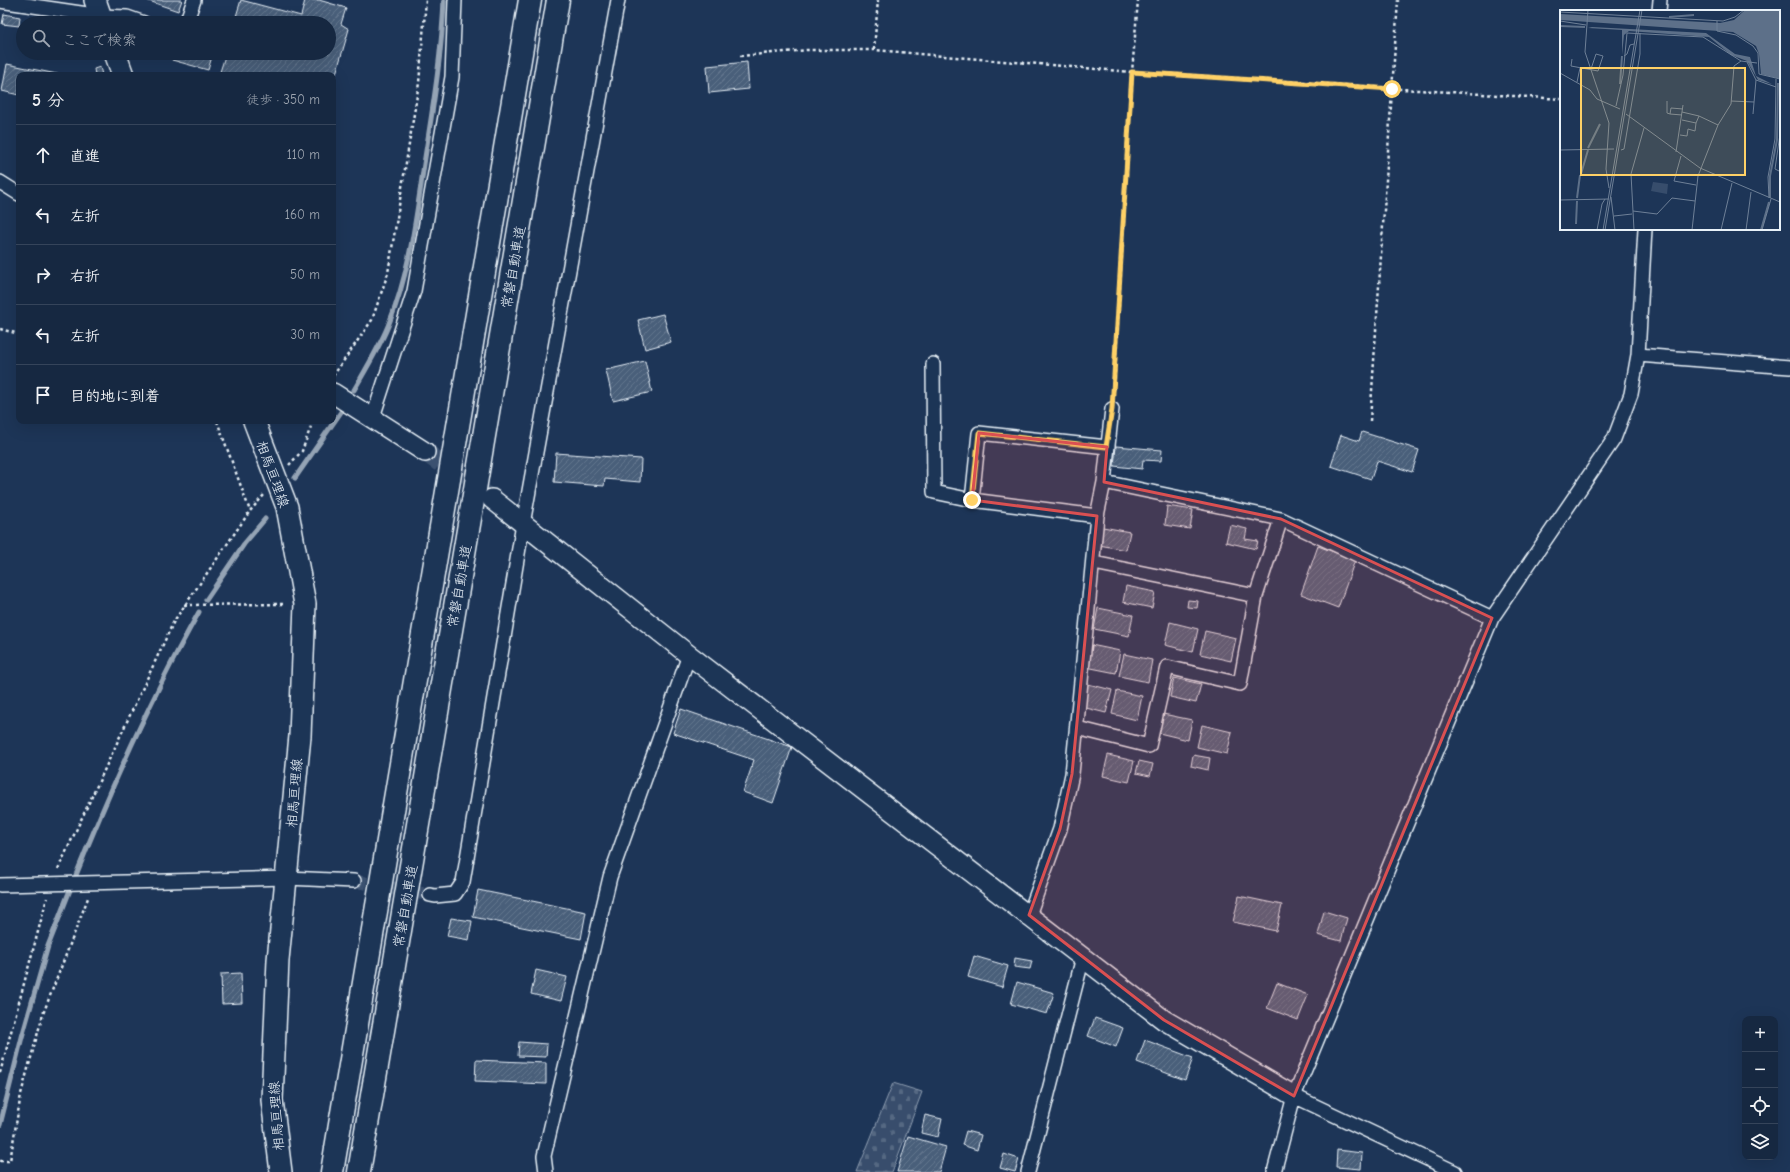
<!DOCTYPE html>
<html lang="ja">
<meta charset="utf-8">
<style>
:root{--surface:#162841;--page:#23344c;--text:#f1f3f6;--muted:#9ea6b1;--line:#35445a}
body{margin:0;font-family:"Comic Neue","Klee One",sans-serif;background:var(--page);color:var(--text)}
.controls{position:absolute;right:12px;bottom:12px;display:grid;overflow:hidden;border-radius:8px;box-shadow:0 4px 16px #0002}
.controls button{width:36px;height:36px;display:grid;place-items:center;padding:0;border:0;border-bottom:1px solid var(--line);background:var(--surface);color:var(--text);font:20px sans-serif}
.stop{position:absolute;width:12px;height:12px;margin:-9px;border:3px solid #ffd166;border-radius:50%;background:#fff}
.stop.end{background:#ffd166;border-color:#fff;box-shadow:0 1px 4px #0008}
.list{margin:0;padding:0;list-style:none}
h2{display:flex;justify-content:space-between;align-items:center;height:52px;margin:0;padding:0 16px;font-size:17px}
h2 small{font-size:13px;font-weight:400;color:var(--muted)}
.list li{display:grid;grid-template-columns:26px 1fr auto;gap:12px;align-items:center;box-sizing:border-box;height:60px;padding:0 16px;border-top:1px solid var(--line)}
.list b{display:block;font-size:15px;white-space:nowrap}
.list em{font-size:13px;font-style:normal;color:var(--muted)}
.icon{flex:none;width:22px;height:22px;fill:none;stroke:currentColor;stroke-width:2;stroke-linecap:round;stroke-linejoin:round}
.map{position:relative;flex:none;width:1790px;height:1172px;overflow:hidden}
.search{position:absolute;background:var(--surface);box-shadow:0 4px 16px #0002;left:16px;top:16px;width:320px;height:44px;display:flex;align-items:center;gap:10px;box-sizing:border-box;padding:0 14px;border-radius:22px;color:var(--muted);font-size:15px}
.panel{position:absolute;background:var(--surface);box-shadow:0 4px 16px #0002;left:16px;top:72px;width:320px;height:352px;border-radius:8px}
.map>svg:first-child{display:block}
.cemetery{fill:url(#cemetery-stones);stroke:#909fb2}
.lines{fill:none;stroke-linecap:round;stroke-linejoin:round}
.stream{stroke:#95a4b5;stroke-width:5}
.building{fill:url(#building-hatch);stroke:#e8f1f8}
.street-tunnel{stroke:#3b516f;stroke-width:13;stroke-dasharray:13 6;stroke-linecap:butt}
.secondary-tunnel{stroke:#3b516f;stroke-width:19;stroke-dasharray:19 10;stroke-linecap:butt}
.street-casing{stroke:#e8f1f8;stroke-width:16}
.secondary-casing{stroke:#e8f1f8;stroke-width:22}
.primary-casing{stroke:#e8f1f8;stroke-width:24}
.highway-casing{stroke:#e8f1f8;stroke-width:25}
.path{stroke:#e8f1f8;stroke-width:2.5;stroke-dasharray:3 3;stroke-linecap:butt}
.street{stroke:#1d3557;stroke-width:13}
.secondary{stroke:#1d3557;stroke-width:19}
.primary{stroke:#1d3557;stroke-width:21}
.highway{stroke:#1d3557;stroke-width:22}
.route{stroke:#ffd166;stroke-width:5}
.marked{fill:#da5052;fill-opacity:0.2;stroke:#da5052;stroke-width:3;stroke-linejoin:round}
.labels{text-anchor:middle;stroke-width:3;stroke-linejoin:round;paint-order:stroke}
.street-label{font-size:14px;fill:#e8f1f8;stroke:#1d3557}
.inset-river{fill:none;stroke:#5d7089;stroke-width:2}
.inset-road{fill:none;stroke:#6e8097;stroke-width:1}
.view{fill:#ffd166;fill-opacity:0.15;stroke:#ffd166;stroke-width:2}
.inset-edge{fill:none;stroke:#e8f1f8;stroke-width:2}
</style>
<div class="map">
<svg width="1790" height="1172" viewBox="0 0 1790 1172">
<defs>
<pattern id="cemetery-stones" width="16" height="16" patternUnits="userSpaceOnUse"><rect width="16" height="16" fill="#374d6c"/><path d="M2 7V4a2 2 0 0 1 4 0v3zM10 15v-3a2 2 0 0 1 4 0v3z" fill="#546782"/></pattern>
<pattern id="building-hatch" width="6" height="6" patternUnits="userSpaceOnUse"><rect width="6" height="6" fill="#495e7a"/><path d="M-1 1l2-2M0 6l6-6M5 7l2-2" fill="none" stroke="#63768e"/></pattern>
</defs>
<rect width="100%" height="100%" fill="#1d3557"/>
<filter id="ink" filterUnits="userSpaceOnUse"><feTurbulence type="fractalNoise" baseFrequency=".025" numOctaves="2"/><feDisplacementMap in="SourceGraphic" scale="8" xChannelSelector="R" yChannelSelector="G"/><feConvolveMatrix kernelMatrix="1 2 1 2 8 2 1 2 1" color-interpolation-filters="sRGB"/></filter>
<g filter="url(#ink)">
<path class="cemetery" d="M893 1083 922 1092 892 1172H857Z"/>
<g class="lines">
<path class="stream" d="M354 390C366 369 379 348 388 326 411 271 417 209 426 151 434 101 442 50 444 0
M295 478 343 409
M206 600 244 544 265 519
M76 875C112 785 151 697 199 612
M0 1125 22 1037 48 946 70 890"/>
</g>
<path class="building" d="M146 0H182L178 11Z
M241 0 301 16 305 0H319L346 8 341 24 349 29 333 84V75H219L226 53H329V23H234Z
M4 14 20 17 19 26 2 24Z
M174 53H213L208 70 172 60Z
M747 62 749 89 709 93 707 66Z
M7 64 62 75H19V95L2 91Z
M100 67 102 75H95L94 69Z
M663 314 671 342 645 349 638 320Z
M645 361 652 392 613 401 606 370Z
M1362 432 1419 450 1412 472 1377 461 1371 479 1331 466 1341 435 1359 441Z
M1116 446 1162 450 1161 461 1143 460 1142 469 1114 466Z
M556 453 641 459 640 482 605 479 604 486 554 482Z
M1167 506 1193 510 1190 529 1165 525Z
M1230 525 1247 529 1245 539 1258 541 1256 549 1226 542Z
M1103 527 1130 532 1126 550 1099 545Z
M1318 546 1355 560 1338 608 1301 594Z
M1126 586 1155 592 1152 608 1123 602Z
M1188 600 1198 601 1197 608 1187 607Z
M1098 608 1133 615 1129 636 1094 629Z
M1170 622 1198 629 1193 652 1165 645Z
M1205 631 1236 638 1231 661 1200 654Z
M1091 645 1120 651 1116 673 1086 667Z
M1124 654 1152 660 1148 682 1119 676Z
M1174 678 1201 684 1196 703 1170 697Z
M1088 684 1112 690 1106 713 1082 707Z
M1117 691 1142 696 1137 720 1112 714Z
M681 709 792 747 773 803 743 792 754 760 673 733Z
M1163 714 1192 720 1188 740 1159 733Z
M1202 725 1232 732 1227 754 1197 747Z
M1108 755 1134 761 1129 782 1103 776Z
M1193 755 1210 758 1208 770 1191 766Z
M1139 761 1153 764 1150 776 1136 773Z
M478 890 586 912 581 939 473 917Z
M1239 896 1282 905 1276 931 1233 922Z
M1324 911 1347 918 1341 941 1318 935Z
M451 918 472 921 469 940 447 936Z
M974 956 1008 966 1002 987 968 977Z
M1015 958 1032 961 1030 969 1014 967Z
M536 970 567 977 561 1001 531 994Z
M241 973 242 1003 222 1004 221 974Z
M1017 982 1054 993 1047 1014 1011 1004Z
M1277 983 1308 995 1298 1020 1267 1008Z
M1095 1018 1123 1028 1116 1047 1088 1036Z
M1145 1040 1193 1058 1185 1080 1137 1062Z
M519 1042 547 1044 546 1057 518 1056Z
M476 1060 546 1063V1084L475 1081Z
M925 1115 942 1119 938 1137 921 1133Z
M966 1131 981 1135 977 1150 962 1145Z
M908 1136 946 1147 939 1172H897Z
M1337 1150 1362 1153 1361 1169 1336 1167Z
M1004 1154 1019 1159 1015 1172 1000 1168Z"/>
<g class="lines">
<path class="street-tunnel" d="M354 881 430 895"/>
<path class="secondary-tunnel" d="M425 452 486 495"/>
<defs>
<path id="street" d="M0 1 101 16 127 17 144 23
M1659 11 1660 0
M186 23 194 0
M0 182 19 194
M1638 355 1790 367
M933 364 934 492 972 500
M373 417 414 291 452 77 455 0
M1104 482 1281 519 1492 618
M1097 516 972 500 979 433 1107 447
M1094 563 1256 596 1281 519
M1077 728 1149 746 1167 667 1240 684 1256 596
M0 885 287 878 354 881
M430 895 435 896 455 894 463 882 523 524 618 0
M1029 915 1060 829 1072 774 1097 516 1104 482 1112 409
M1294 1096 1455 1172
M546 1172 544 1156 610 877 689 655
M1028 1172 1083 957
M1274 1172 1294 1096 1492 618 1614 439 1631 394 1638 355 1645 229"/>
<path id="secondary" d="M333 393 425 452
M492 499 689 655 1164 1020 1294 1096"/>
<path id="primary" d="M95 0 103 23
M115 53 123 75
M254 421 287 507 305 604 300 736 278 960 272 1100 281 1172"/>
<path id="highway" d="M332 1172 530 0
M359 1172 558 0"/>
</defs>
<use href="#street" class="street-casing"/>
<use href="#secondary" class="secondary-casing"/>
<use href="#primary" class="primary-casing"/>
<use href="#highway" class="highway-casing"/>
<path class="path" d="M874 50 878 0
M740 56 807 50H874L1132 72 1561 99
M0 329 19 334
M333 376 372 320 388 273 419 83 426 0
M1113 397 1132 72 1138 0
M217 421 250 511 264 495
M1370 421 1398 0
M289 465 302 451 313 421
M184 605 286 604
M58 869 174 621 250 511
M0 1073 47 898
M0 1161H10L21 1094 43 1014 88 898"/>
<use href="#street" class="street"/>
<use href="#secondary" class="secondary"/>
<use href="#primary" class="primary"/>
<use href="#highway" class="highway"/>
</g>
</g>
<g class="lines" filter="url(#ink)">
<path class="route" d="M972 500 979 433 1106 447 1112 409 1132 72 1392 89"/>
</g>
<path class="marked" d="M979 433 1107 447 1104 482 1281 519 1492 618 1294 1096 1164 1020 1029 915 1060 829 1072 774 1097 516 972 500Z"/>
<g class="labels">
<g class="street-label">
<text transform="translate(513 267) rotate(-80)" y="5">常磐自動車道</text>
<text transform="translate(273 474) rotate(70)" y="5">相馬亘理線</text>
<text transform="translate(459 586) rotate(-80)" y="5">常磐自動車道</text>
<text transform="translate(294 793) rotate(-85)" y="5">相馬亘理線</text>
<text transform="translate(405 906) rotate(-80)" y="5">常磐自動車道</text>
<text transform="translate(276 1116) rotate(-94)" y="5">相馬亘理線</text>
</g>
</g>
<g transform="translate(1560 10)">
<rect width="220" height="220" fill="#1d3557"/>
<path d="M93 172 108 174 107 184 91 181Z" fill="#374d6c"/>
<path d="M185 0H220V69L201 64 199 44 196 36 173 22 0 10V4L160 13 174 10ZM32 17 146 23 175 44 190 47 196 66 212 74 198 70 187 51 171 45 149 27 69 21 64 25 62 45V20L28 18Z" fill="#5d7089"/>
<path class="inset-river" d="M109 7 134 5M0 16 25 17M60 74 62 46M28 138 40 114M21 164 28 140M17 188 20 165M210 188V166L217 130 218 73M16 214 17 191M201 220 209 192"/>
<path class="inset-road" d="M28 0 25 42 49 113 46 159 49 178M0 2 163 11 175 7 184 0M0 11 26 15M157 11V21L176 25 193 36 198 43 199 64 220 69M64 46 67 44 70 35 74 34M12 49 11 56 38 61 43 46 36 44 31 59M187 52 196 70 216 77M0 63 30 80 37 89 60 99M17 72 20 58M107 91V103L110 104M171 91 194 92M56 96 63 65 67 23 143 27 181 51M122 102 139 106 158 115M66 104 140 158 220 192M193 104 196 70M122 105 110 104 111 98 123 99M122 110 136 113 139 106M220 124 215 159 219 161 220 159M120 125 127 126 128 119 135 121 136 113M0 140 54 139M61 140 64 139 80 44V23M116 142 123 95M121 146 114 171 136 175M51 187 55 220M209 188 208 167 215 129 216 69M0 190 49 189M73 201 97 204 112 188 135 191M54 206 72 204M37 220 42 194 45 189M43 220 80 0M45 220 82 0M74 220 71 164 84 118M132 220 138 166 158 115 171 94 174 56 181 51 197 53M161 220 172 173M186 220 191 182M202 220 211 189"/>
<path class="view" d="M21 58H185V165H21Z"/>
<rect width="220" height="220" class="inset-edge"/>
</g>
</svg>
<div class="controls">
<button>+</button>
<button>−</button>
<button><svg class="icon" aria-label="locate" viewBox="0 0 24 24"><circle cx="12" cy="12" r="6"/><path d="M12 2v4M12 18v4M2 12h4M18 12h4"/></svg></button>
<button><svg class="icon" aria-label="layers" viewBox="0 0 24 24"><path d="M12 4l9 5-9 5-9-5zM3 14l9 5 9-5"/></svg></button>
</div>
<div class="stop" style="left:1392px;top:89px"></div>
<div class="stop end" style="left:972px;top:500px"></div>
<div class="search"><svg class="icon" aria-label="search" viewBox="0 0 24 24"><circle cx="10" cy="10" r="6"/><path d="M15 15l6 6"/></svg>ここで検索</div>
<section class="panel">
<h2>5 分<small>徒歩 · 350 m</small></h2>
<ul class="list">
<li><svg class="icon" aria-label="ahead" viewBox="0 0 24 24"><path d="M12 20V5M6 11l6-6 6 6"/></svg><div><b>直進</b></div><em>110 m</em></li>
<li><svg class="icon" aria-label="left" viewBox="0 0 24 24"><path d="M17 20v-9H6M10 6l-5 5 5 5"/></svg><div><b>左折</b></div><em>160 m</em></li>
<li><svg class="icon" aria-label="right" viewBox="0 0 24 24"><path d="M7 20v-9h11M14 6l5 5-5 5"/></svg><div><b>右折</b></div><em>50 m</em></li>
<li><svg class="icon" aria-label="left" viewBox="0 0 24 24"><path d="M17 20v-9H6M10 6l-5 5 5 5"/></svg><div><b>左折</b></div><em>30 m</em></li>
<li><svg class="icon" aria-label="arrive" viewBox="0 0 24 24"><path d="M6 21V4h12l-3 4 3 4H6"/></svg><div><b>目的地に到着</b></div></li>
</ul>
</section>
</div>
